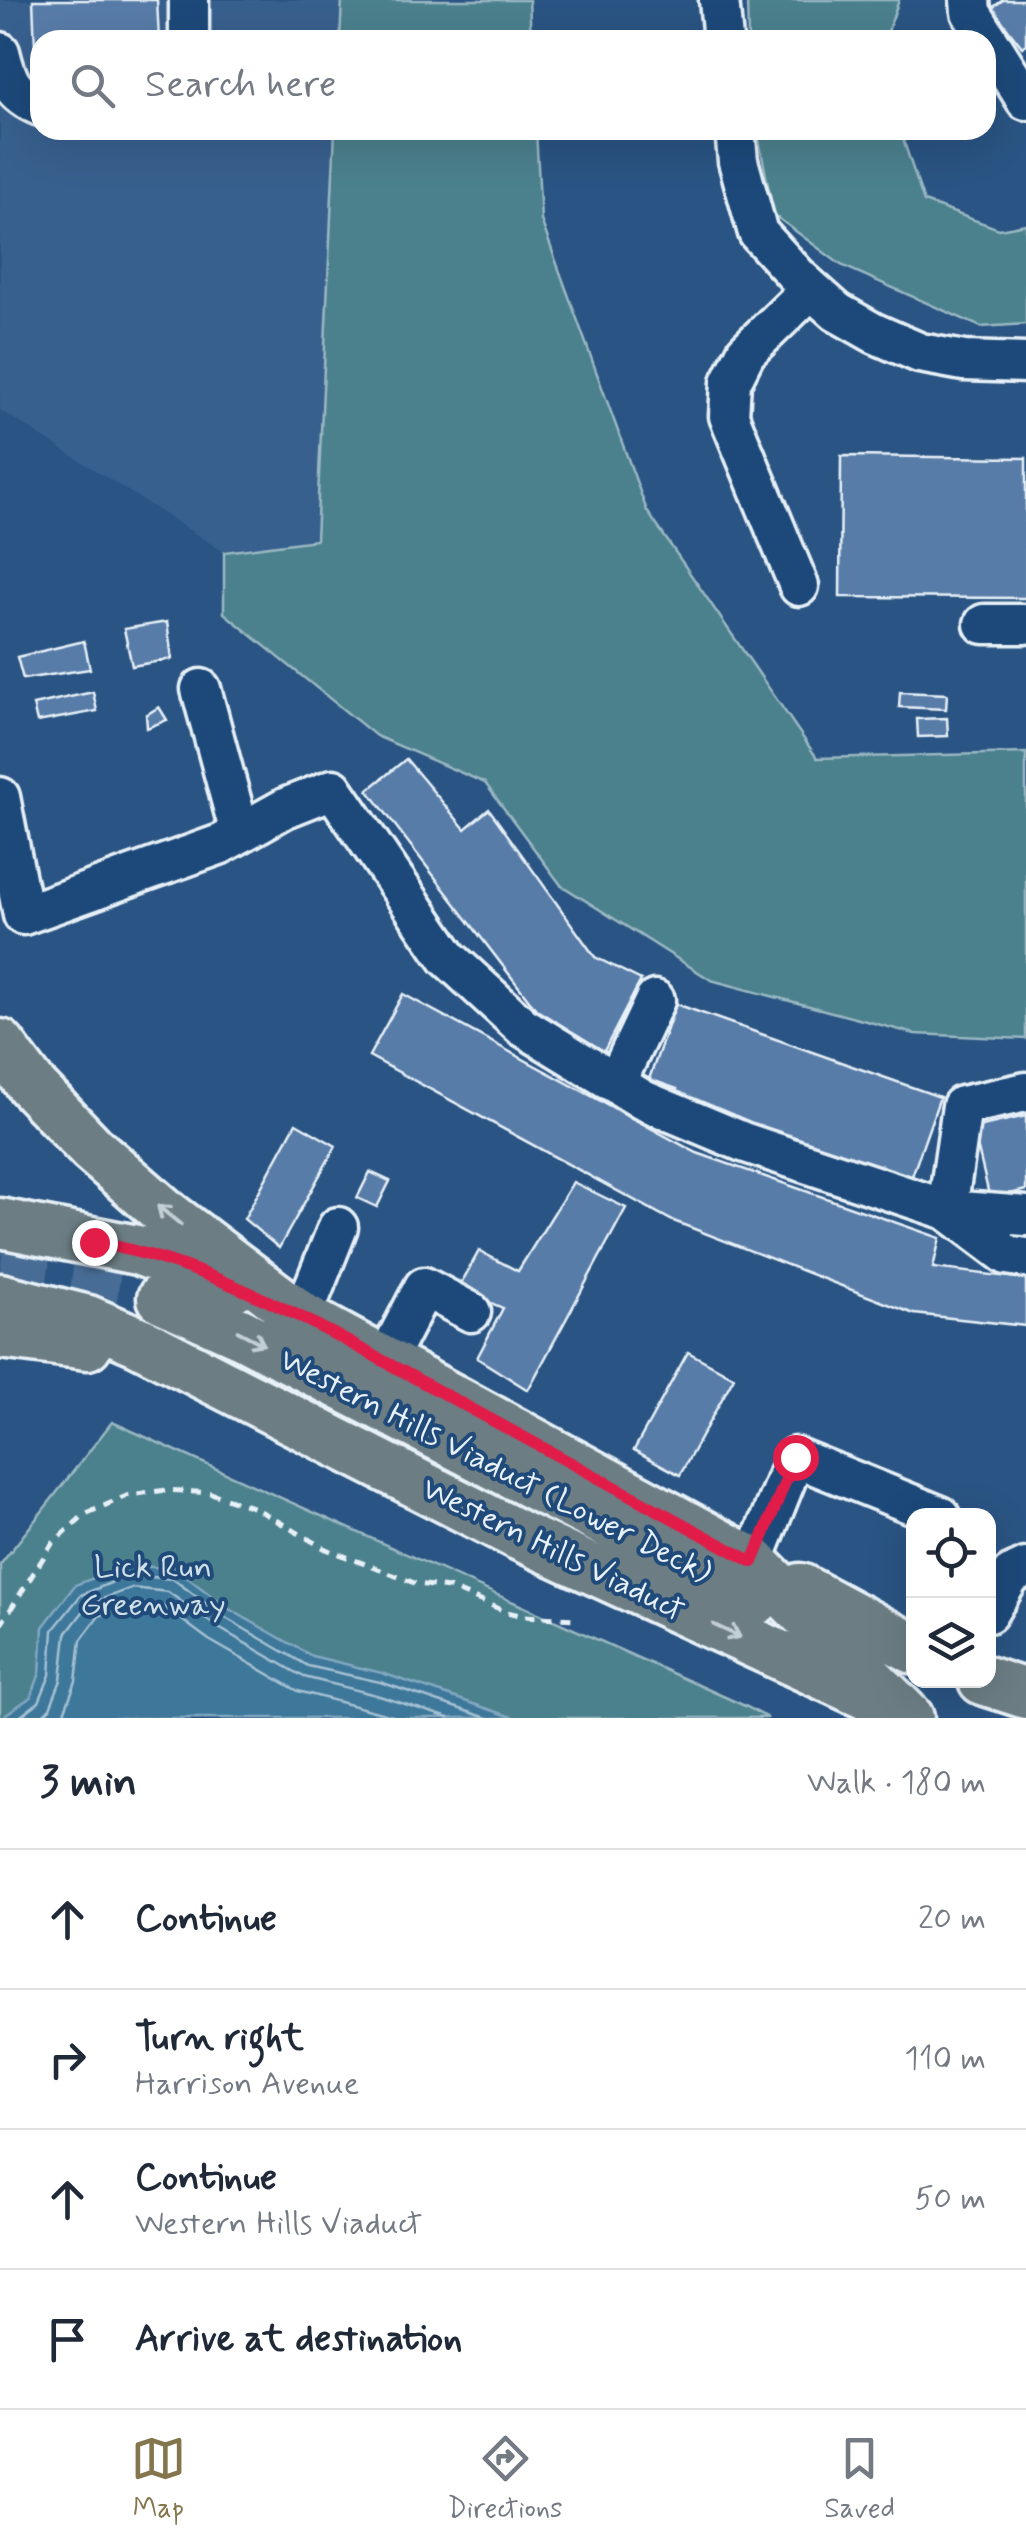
<!DOCTYPE html>
<meta charset="utf-8">
<style>
:root{--surface:#fff;--page:#f2f2f3;--text:#1f2937;--muted:#747a83;--line:#e0e1e3;--accent:#84754c}
body{margin:0;font-family:Mynerve,sans-serif;background:var(--page);color:var(--text)}
.controls{position:absolute;right:30px;bottom:30px;display:grid;overflow:hidden;border-radius:20px;box-shadow:0 10px 40px #0002}
.controls button{width:90px;height:90px;display:grid;place-items:center;padding:0;border:0;border-bottom:2px solid var(--line);background:var(--surface);color:var(--text);font:50px sans-serif}
.stop{position:absolute;width:30px;height:30px;margin:-22px;border:8px solid #e11d48;border-radius:50%;background:#fff}
.stop.end{background:#e11d48;border-color:#fff;box-shadow:0 2px 10px #0008}
.list{margin:0;padding:0;list-style:none}
h2{display:flex;justify-content:space-between;align-items:center;height:130px;margin:0;padding:0 40px;font-size:42px}
h2 small{font-size:32px;font-weight:400;color:var(--muted)}
.list li{display:grid;grid-template-columns:65px 1fr auto;gap:30px;align-items:center;box-sizing:border-box;height:140px;padding:0 40px;border-top:2px solid var(--line)}
.list b{display:block;font-size:38px;white-space:nowrap}
.list p{margin:0;font-size:32px;white-space:nowrap;color:var(--muted)}
.list em{font-size:32px;font-style:normal;color:var(--muted)}
.icon{flex:none;width:55px;height:55px;fill:none;stroke:currentColor;stroke-width:2;stroke-linecap:round;stroke-linejoin:round}
.map{position:relative;flex:none;width:1026px;height:1718px;overflow:hidden}
.search{position:absolute;background:var(--surface);box-shadow:0 10px 40px #0002;left:30px;right:30px;top:30px;height:110px;display:flex;align-items:center;gap:25px;box-sizing:border-box;padding:0 35px;border-radius:30px;color:var(--muted);font-size:38px}
.sheet{height:690px;background:var(--surface)}
nav{display:flex;justify-content:space-around;align-items:center;box-sizing:border-box;height:140px;border-top:2px solid var(--line);background:var(--surface);font-size:28px;color:var(--muted)}
nav a{display:grid;justify-items:center;gap:5px}
nav .on{color:var(--accent)}
.map>svg:first-child{display:block}
.built{fill:#38608e}
.green{fill:#4b808d;stroke:#9ab8c2;stroke-width:2.5}
.water{fill:#3e779a;stroke:#82a8c0;stroke-width:2.5}
.lines{fill:none;stroke-linecap:round;stroke-linejoin:round}
.shore{stroke:#a4c0d2;stroke-width:2.5}
.building{fill:#587ca8;stroke:#e8f1f8;stroke-width:2.5}
.major-tunnel{stroke:#466c95;stroke-width:48;stroke-dasharray:48 24;stroke-linecap:butt}
.minor-casing{stroke:#e8f1f8;stroke-width:45}
.major-casing{stroke:#e8f1f8;stroke-width:55}
.path{stroke:#e8f1f8;stroke-width:5;stroke-dasharray:10 8;stroke-linecap:butt}
.minor{stroke:#1f4a7a;stroke-width:38}
.major{stroke:#6c7e84;stroke-width:48}
.oneway{stroke:#c3ced5}
.route{stroke:#e11d48;stroke-width:12}
.labels{text-anchor:middle;stroke-width:8;stroke-linejoin:round;paint-order:stroke}
.street-label{font-size:32px;fill:#e8f1f8;stroke:#1f4a7a}
.park-label{font-size:32px;fill:#d0e0e8;stroke:#1f4a7a}
</style>
<div class="map">
<svg width="1026" height="1718" viewBox="0 0 1026 1718">
<rect width="100%" height="100%" fill="#2a5483"/>
<filter id="ink" filterUnits="userSpaceOnUse"><feTurbulence type="fractalNoise" baseFrequency=".01" numOctaves="2"/><feDisplacementMap in="SourceGraphic" scale="20" xChannelSelector="R" yChannelSelector="G"/><feConvolveMatrix kernelMatrix="1 2 1 2 8 2 1 2 1" color-interpolation-filters="sRGB"/></filter>
<g filter="url(#ink)">
<path class="built" d="M0 0H342L340 40H40V130H335L316 540 224 552 0 410Z"/>
<path class="green" d="M342 0H529L531 40H340Z
M747 0H899L885 40H748Z
M335 130H536L541 220 647 511 817 758 1026 753V1039L915 1034 711 980 561 885 485 783 376 736 224 613V552L316 540Z
M757 130H900L924 202 999 229 1026 224V324L981 327 841 265 774 215Z
M112 1422 745 1706 768 1718H0V1565Z"/>
<path class="water" d="M128 1565 176 1569 229 1609 312 1656 382 1673 515 1718H6V1714L31 1697 40 1673 43 1627 75 1585Z"/>
<g class="lines">
<path class="shore" d="M18 1718 39 1702 50 1675 53 1630 81 1595 130 1575 173 1579 224 1617 308 1666 380 1682 487 1718
M40 1718 50 1708 61 1680 66 1634 89 1604 132 1588 168 1592 217 1627 304 1677 376 1695 449 1718
M62 1718 76 1681 81 1640 99 1616 134 1603 163 1606 209 1640 298 1691 400 1718"/>
</g>
<path class="building" d="M33 0H157L159 40H40V48H35Z
M1003 0H1026V44L1022 47 992 8Z
M841 456 1026 458V598L840 597Z
M167 622 172 659 132 666 124 629Z
M84 641 90 669 23 679 17 657Z
M93 692 97 711 37 722 33 705Z
M900 692 947 694 946 709 899 707Z
M159 707 167 720 147 728 146 715Z
M947 718 948 736 918 737 917 719Z
M406 759 465 829 489 809 595 957 641 980 603 1053 542 1017 368 790Z
M403 994 697 1153 940 1238 933 1268 1026 1279V1326L914 1314 671 1220 369 1056Z
M676 1004 940 1097 911 1179 674 1096 677 1089 649 1079Z
M1026 1116V1190L990 1199 973 1128Z
M296 1123 336 1146 279 1248 244 1219Z
M370 1172 390 1181 377 1207 357 1198Z
M573 1182 626 1208 528 1390 477 1358 503 1308 458 1289 479 1251 518 1271Z
M688 1352 734 1377 680 1475 634 1450Z"/>
<g class="lines">
<path class="major-tunnel" d="M0 1270 121 1287 162 1298"/>
<defs>
<path id="minor" d="M189 0V40
M719 0 723 40
M970 0 971 12 1026 100
M0 52C7 81 12 94 40 106
M735 130 738 161 758 233 800 279 837 312 874 333 920 353 964 361 1026 363
M799 586 729 416 731 382 746 352 811 289
M984 624H1026
M201 689 240 833
M0 797 23 915 221 844 285 808 333 789 448 958 522 1026 643 1100 743 1142 947 1210 962 1106 1026 1092
M616 1083 655 1000
M947 1210 1007 1255 1026 1258
M947 1210 1026 1216
M302 1317 338 1227
M385 1362 424 1287 471 1312
M753 1562 795 1457 941 1516
M988 1613 1011 1575 1026 1568"/>
<path id="major" d="M0 1044 31 1085 92 1149 170 1217 302 1317 753 1562 909 1718
M0 1223 137 1250 235 1286
M0 1298 88 1320 140 1342 520 1536 871 1697
M162 1298 242 1334 756 1600
M0 1334 87 1345
M800 1588 914 1649
M983 1680 1026 1694"/>
</defs>
<use href="#minor" class="minor-casing"/>
<use href="#major" class="major-casing"/>
<path class="path" d="M0 1626 52 1544 85 1514 129 1495 167 1490 211 1493 255 1508 326 1549 417 1584 449 1588 507 1612 524 1616 574 1619"/>
<use href="#minor" class="minor"/>
<use href="#major" class="major"/>
</g>
<defs><path id="oneway-shaft" d="M-6 0H5M1.5-3L5.5 0L1.5 3" fill="none" stroke-width="1.6" stroke-linecap="round" stroke-linejoin="round" transform="scale(2.5)"/></defs>
<g class="oneway">
<use href="#oneway-shaft" transform="translate(169 1215) rotate(-141)"/>
<use href="#oneway-shaft" transform="translate(251 1338) rotate(27)"/>
<use href="#oneway-shaft" transform="translate(727 1631) rotate(25)"/>
</g>
</g>
<g class="lines" filter="url(#ink)">
<path class="route" d="M94 1242C217 1265 324 1329 433 1388 540 1446 646 1504 753 1562L795 1457"/>
</g>
<g class="labels">
<g class="street-label">
<text transform="translate(496 1465) rotate(27)" y="11">Western Hills Viaduct (Lower Deck)</text>
<text transform="translate(554 1548) rotate(26)" y="11">Western Hills Viaduct</text>
</g>
<g class="park-label">
<text x="153" y="1577">Lick Run<tspan x="153" dy="37">Greenway</tspan></text>
</g>
</g>
</svg>
<div class="controls">
<button><svg class="icon" aria-label="locate" viewBox="0 0 24 24"><circle cx="12" cy="12" r="6"/><path d="M12 2v4M12 18v4M2 12h4M18 12h4"/></svg></button>
<button><svg class="icon" aria-label="layers" viewBox="0 0 24 24"><path d="M12 4l9 5-9 5-9-5zM3 14l9 5 9-5"/></svg></button>
</div>
<div class="stop" style="left:795px;top:1457px"></div>
<div class="stop end" style="left:94px;top:1242px"></div>
<div class="search"><svg class="icon" aria-label="search" viewBox="0 0 24 24"><circle cx="10" cy="10" r="6"/><path d="M15 15l6 6"/></svg>Search here</div>
</div>
<section class="sheet">
<h2>3 min<small>Walk · 180 m</small></h2>
<ul class="list">
<li><svg class="icon" aria-label="ahead" viewBox="0 0 24 24"><path d="M12 20V5M6 11l6-6 6 6"/></svg><div><b>Continue</b></div><em>20 m</em></li>
<li><svg class="icon" aria-label="right" viewBox="0 0 24 24"><path d="M7 20v-9h11M14 6l5 5-5 5"/></svg><div><b>Turn right</b><p>Harrison Avenue</p></div><em>110 m</em></li>
<li><svg class="icon" aria-label="ahead" viewBox="0 0 24 24"><path d="M12 20V5M6 11l6-6 6 6"/></svg><div><b>Continue</b><p>Western Hills Viaduct</p></div><em>50 m</em></li>
<li><svg class="icon" aria-label="arrive" viewBox="0 0 24 24"><path d="M6 21V4h12l-3 4 3 4H6"/></svg><div><b>Arrive at destination</b></div></li>
</ul>
</section>
<nav>
<a class="on"><svg class="icon" aria-label="map" viewBox="0 0 24 24"><path d="M3 6l6-2 6 2 6-2v14l-6 2-6-2-6 2zM9 4v14M15 6v14"/></svg>Map</a>
<a><svg class="icon" aria-label="directions" viewBox="0 0 24 24"><path d="M12 3l9 9-9 9-9-9zM9 14v-3h6M13 9l2 2-2 2"/></svg>Directions</a>
<a><svg class="icon" aria-label="saved" viewBox="0 0 24 24"><path d="M7 4h10v16l-5-4-5 4z"/></svg>Saved</a>
</nav>
